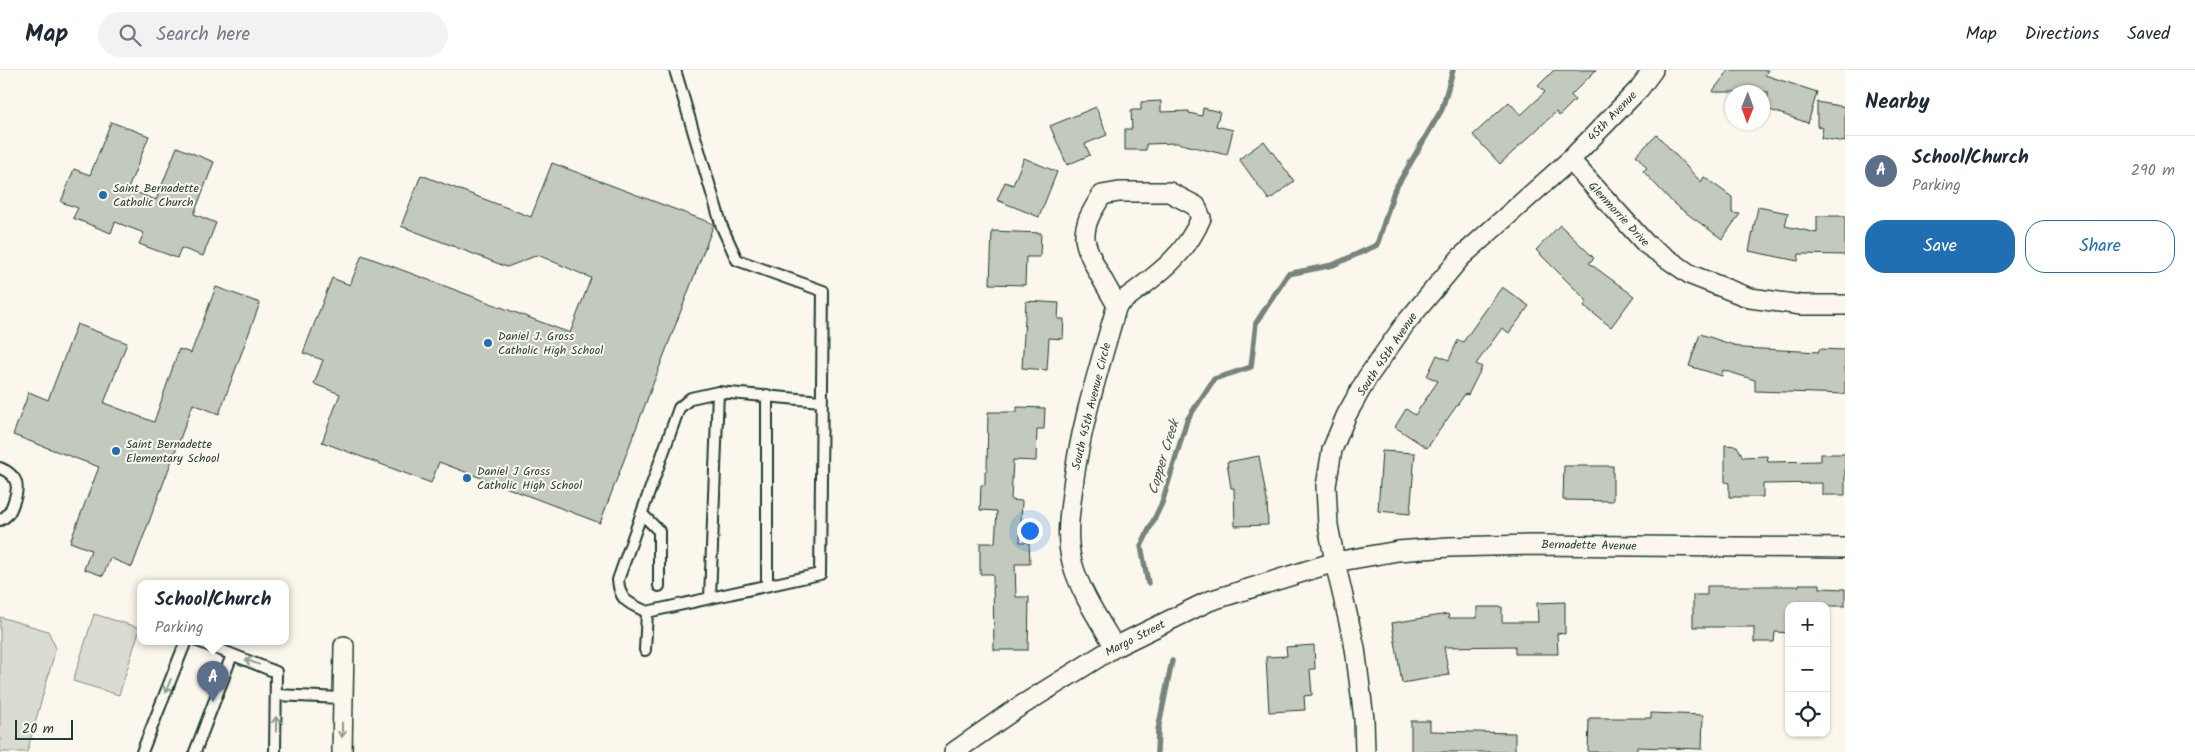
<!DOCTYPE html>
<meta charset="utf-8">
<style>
:root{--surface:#fff;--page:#f2f2f3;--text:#1f2937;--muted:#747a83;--line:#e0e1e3;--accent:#1f6fb2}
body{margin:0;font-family:Kalam,sans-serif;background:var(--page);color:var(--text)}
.controls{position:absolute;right:15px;bottom:15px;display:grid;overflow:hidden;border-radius:10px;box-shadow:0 1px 4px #0004}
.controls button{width:45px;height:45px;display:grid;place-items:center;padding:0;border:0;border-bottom:1px solid var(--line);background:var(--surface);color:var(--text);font:25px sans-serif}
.compass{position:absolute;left:1725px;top:15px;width:45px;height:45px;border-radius:50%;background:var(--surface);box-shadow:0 1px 4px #0004;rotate:181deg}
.scale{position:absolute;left:15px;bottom:12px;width:58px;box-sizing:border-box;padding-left:5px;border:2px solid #1f3d34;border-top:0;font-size:14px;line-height:18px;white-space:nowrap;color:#1f3d34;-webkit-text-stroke:4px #fbf7ec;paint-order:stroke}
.you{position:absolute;left:1029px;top:460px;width:18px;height:18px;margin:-12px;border:4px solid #fff;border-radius:50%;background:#1a73e8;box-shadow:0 0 0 8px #1a73e833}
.badge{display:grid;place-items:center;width:32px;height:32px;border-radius:50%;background:var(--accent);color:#fff;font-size:16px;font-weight:700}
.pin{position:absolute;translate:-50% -41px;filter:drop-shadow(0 1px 2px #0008)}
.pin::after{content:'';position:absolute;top:26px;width:18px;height:15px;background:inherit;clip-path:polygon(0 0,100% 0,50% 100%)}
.popup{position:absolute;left:137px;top:510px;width:152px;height:65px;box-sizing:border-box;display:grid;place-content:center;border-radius:10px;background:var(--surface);filter:drop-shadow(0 1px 4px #0005);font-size:16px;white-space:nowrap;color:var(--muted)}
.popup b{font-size:19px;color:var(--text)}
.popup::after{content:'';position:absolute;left:50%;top:100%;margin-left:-10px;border:10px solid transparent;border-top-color:var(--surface)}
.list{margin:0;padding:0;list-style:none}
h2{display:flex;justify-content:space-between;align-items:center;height:65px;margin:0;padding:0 20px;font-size:21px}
h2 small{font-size:16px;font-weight:400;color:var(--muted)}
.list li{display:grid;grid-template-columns:32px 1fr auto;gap:15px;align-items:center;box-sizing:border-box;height:70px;padding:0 20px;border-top:1px solid var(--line)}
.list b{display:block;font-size:19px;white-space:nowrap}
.list p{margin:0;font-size:16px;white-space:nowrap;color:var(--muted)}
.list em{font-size:16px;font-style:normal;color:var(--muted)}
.actions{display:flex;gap:10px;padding:15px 20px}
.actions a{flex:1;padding:11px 0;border:1px solid var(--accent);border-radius:20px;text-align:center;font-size:18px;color:var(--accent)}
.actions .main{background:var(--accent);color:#fff}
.icon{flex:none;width:28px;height:28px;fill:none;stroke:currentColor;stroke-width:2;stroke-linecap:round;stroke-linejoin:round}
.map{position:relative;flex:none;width:1845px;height:682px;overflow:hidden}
header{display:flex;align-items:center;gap:30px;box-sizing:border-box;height:70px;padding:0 25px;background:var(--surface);border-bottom:1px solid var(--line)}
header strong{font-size:24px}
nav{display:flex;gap:28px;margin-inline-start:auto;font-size:18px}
.search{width:350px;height:45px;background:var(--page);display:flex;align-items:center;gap:12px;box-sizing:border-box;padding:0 18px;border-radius:28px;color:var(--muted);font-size:19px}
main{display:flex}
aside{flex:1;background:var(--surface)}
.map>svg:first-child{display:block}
.green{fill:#dbdcd1;stroke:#7d8c82}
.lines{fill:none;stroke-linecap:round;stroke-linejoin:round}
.stream{stroke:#74847b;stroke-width:5.5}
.building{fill:#c4c9be;stroke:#1f3d34}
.lane-casing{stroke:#1f3d34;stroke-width:14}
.street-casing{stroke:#1f3d34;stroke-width:22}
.lane{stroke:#fbf7ec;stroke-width:10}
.street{stroke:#fbf7ec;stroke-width:19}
.oneway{stroke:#8d9a90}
.poi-dot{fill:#1f6fb2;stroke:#fbf7ec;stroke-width:2}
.labels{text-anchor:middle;stroke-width:4;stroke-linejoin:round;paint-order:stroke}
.street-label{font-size:12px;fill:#1f3d34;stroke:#fbf7ec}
.poi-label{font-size:12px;fill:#1f3d34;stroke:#fbf7ec;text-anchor:start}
.water-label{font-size:14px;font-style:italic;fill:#425b52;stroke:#fbf7ec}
</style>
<header>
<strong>Map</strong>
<div class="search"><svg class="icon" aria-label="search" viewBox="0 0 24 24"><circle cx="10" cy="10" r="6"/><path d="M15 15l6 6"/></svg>Search here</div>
<nav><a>Map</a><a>Directions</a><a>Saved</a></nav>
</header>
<main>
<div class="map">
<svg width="1845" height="682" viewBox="0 0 1845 682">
<rect width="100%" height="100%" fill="#fbf7ec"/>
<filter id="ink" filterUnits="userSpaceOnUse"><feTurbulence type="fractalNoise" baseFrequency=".02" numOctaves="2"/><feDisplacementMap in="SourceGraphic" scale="10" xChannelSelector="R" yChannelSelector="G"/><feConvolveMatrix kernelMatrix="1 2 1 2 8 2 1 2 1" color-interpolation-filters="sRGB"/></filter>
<g filter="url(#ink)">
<path class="green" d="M94 544 140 558 119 625 73 611Z
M0 547 48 561 56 578 27 682H0Z"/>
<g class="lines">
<path class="stream" d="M1148 513 1141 476 1162 433 1187 350 1214 309 1251 297 1256 253 1288 204 1333 195 1377 175 1394 121 1442 39 1453 0
M1157 682 1158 660 1172 591"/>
</g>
<path class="building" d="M1554 0H1596L1571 25 1575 30 1559 46 1556 42 1500 94 1473 65 1509 32 1521 45 1545 22 1538 16Z
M1729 0H1768L1765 5 1817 22 1808 53 1764 38 1769 22H1712Z
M1161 31V42L1189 41V43L1202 46 1203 38 1220 42 1216 56 1233 60 1227 85 1177 73 1146 74V80H1125V59H1132L1131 40H1141V32Z
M1817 32 1845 37V72L1821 68 1823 58 1817 56Z
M1096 37 1107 65 1085 74 1090 85 1067 95 1050 56Z
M111 52 149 66 128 119 156 130 177 77 214 92 194 144 216 153 203 186 181 178 177 188 139 174 144 163 115 152 111 163 73 148 78 138 61 132 74 99 90 105Z
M1657 65 1701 112 1704 107 1732 127V143L1740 144 1722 169 1674 134 1643 101 1647 98 1636 85Z
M1264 71 1294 111 1269 130 1239 89Z
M1024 88 1057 102 1039 147 997 130 1005 112 1013 115Z
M552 93 714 154 600 453 439 392 431 413 322 372 340 324 314 314 323 290 303 283 332 208 350 215 362 185 570 263 591 208 538 185 507 197 401 156 421 105 531 147Z
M1758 137 1788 143 1785 156 1817 163V146H1845V185L1799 184 1798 191 1749 181Z
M1560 155 1594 188 1589 193 1634 226 1611 257 1584 236 1587 231 1536 180Z
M992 161 1041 163 1040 187H1026L1025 215 990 214Z
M216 217 260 233 219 344 193 334 132 497 110 488 103 506 84 499 91 480 70 472 99 397 13 365 29 322 48 330 77 254 127 273 104 333 154 352 179 279 191 283Z
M1502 217 1529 236 1509 263 1502 258 1476 294 1482 297 1468 325 1465 324 1427 378 1395 357 1406 339 1415 345 1438 311 1427 306 1437 285 1449 290 1458 270 1463 272Z
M1026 231 1059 233 1058 249H1064L1063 269 1049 268 1047 300 1022 298Z
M1700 264 1743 278 1819 282V279L1845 280V324L1755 321V310L1723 300 1722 306 1689 296Z
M1017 337 1045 338 1044 359H1037L1036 391 1013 390 1011 430 1022 431 1020 472H1029L1030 494H1015L1016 527H1029L1028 580H994L993 504H980V473H995L997 441 980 440 981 415H985V401H987L988 342H1017Z
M1725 375 1737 376 1743 387 1767 386 1768 392 1821 391V384H1845V425H1822V413L1763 414V427H1729V413L1725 412Z
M1382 381 1415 383 1410 444 1378 441Z
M1259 386 1267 431 1268 455 1235 456 1234 418H1231L1227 392Z
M1564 396H1613V431L1563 430Z
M1799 514H1820V518L1845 519V536H1789V563L1775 562 1774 572H1754V557H1693V525H1707V516H1799Z
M1565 532V564L1557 563 1558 584H1515V576L1444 577 1449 605 1402 613 1392 553 1448 544 1449 548H1477V537H1502V552H1538L1537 533Z
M1314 575 1315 599H1310L1312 625 1304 626 1305 640 1269 642 1266 587 1287 586 1286 577Z
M1651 643 1703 645 1702 679 1637 677V682H1588L1589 648H1651Z
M1411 651H1430V661L1515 663V682H1411Z"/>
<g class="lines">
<defs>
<path id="lane" d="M767 325V515
M0 398C17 405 20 415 14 431 11 440 9 446 0 450
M642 444 659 461V516
M710 528 718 322
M647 542C629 533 620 532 618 510L679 338 691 328 718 322 821 331
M198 571 276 602 275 682
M645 580 647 542 820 504 823 221 737 190 722 157 675 0
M276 625 342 628
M142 682 186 571
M195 682 232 585"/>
<path id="street" d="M1570 90 1646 174 1691 205 1750 228 1801 235H1845
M1119 122H1169L1196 136 1201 148C1185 188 1150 210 1117 235 1109 221 1086 184 1085 168 1084 152 1094 138 1102 125Z
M1115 577C1099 550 1080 522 1072 492 1066 469 1069 447 1072 424 1079 360 1099 298 1117 235
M342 682 344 576
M954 682 1011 642 1115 577 1209 531 1335 492 1398 481 1449 477 1533 475 1845 478
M1365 682 1364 649 1355 578 1335 492 1328 455 1326 416 1332 380 1346 346 1367 308 1405 254 1461 187 1570 90 1639 19 1653 0"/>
</defs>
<use href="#lane" class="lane-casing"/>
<use href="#street" class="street-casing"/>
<use href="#lane" class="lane"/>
<use href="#street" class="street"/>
</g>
<defs><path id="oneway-shaft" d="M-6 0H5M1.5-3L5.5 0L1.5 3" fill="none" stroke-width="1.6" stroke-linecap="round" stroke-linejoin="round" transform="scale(1.25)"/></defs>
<g class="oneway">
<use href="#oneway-shaft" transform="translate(252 592) rotate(-159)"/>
<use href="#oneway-shaft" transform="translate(168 616) rotate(112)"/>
<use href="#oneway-shaft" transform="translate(276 654) rotate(-90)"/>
<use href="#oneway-shaft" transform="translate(342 660) rotate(90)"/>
</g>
</g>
<g class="poi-dot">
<circle cx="103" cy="125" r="5"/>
<circle cx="488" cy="273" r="5"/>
<circle cx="116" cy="381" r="5"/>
<circle cx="467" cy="408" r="5"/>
</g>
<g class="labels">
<g class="street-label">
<text transform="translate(1612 46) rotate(-46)" y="4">45th Avenue</text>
<text transform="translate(1619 144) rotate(47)" y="4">Glenmorrie Drive</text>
<text transform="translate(1387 284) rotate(-56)" y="4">South 45th Avenue</text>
<text transform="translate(1091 336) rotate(-76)" y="4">South 45th Avenue Circle</text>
<text transform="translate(1589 475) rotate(1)" y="4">Bernadette Avenue</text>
<text transform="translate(1135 568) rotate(-27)" y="4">Margo Street</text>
</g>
<g class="poi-label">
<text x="113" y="122">Saint Bernadette<tspan x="113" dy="14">Catholic Church</tspan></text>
<text x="498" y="270">Daniel J. Gross<tspan x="498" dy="14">Catholic High School</tspan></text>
<text x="126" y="378">Saint Bernadette<tspan x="126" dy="14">Elementary School</tspan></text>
<text x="477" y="405">Daniel J Gross<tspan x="477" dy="14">Catholic High School</tspan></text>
</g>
<g class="water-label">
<text transform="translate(1163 387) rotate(-73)" y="5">Copper Creek</text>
</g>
</g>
</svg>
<div class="controls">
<button>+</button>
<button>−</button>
<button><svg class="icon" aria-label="locate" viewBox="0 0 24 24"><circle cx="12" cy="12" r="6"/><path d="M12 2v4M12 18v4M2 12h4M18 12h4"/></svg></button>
</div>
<svg class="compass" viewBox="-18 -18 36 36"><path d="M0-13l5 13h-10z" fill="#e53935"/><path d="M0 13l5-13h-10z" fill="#747a83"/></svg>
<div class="scale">20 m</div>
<div class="you"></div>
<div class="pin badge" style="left:213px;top:632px;background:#5c6f8a">A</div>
<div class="popup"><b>School/Church</b>Parking</div>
</div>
<aside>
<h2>Nearby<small></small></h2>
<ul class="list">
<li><span class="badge" style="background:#5c6f8a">A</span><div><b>School/Church</b><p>Parking</p></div><em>290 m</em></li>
</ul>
<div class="actions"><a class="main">Save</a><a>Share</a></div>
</aside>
</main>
